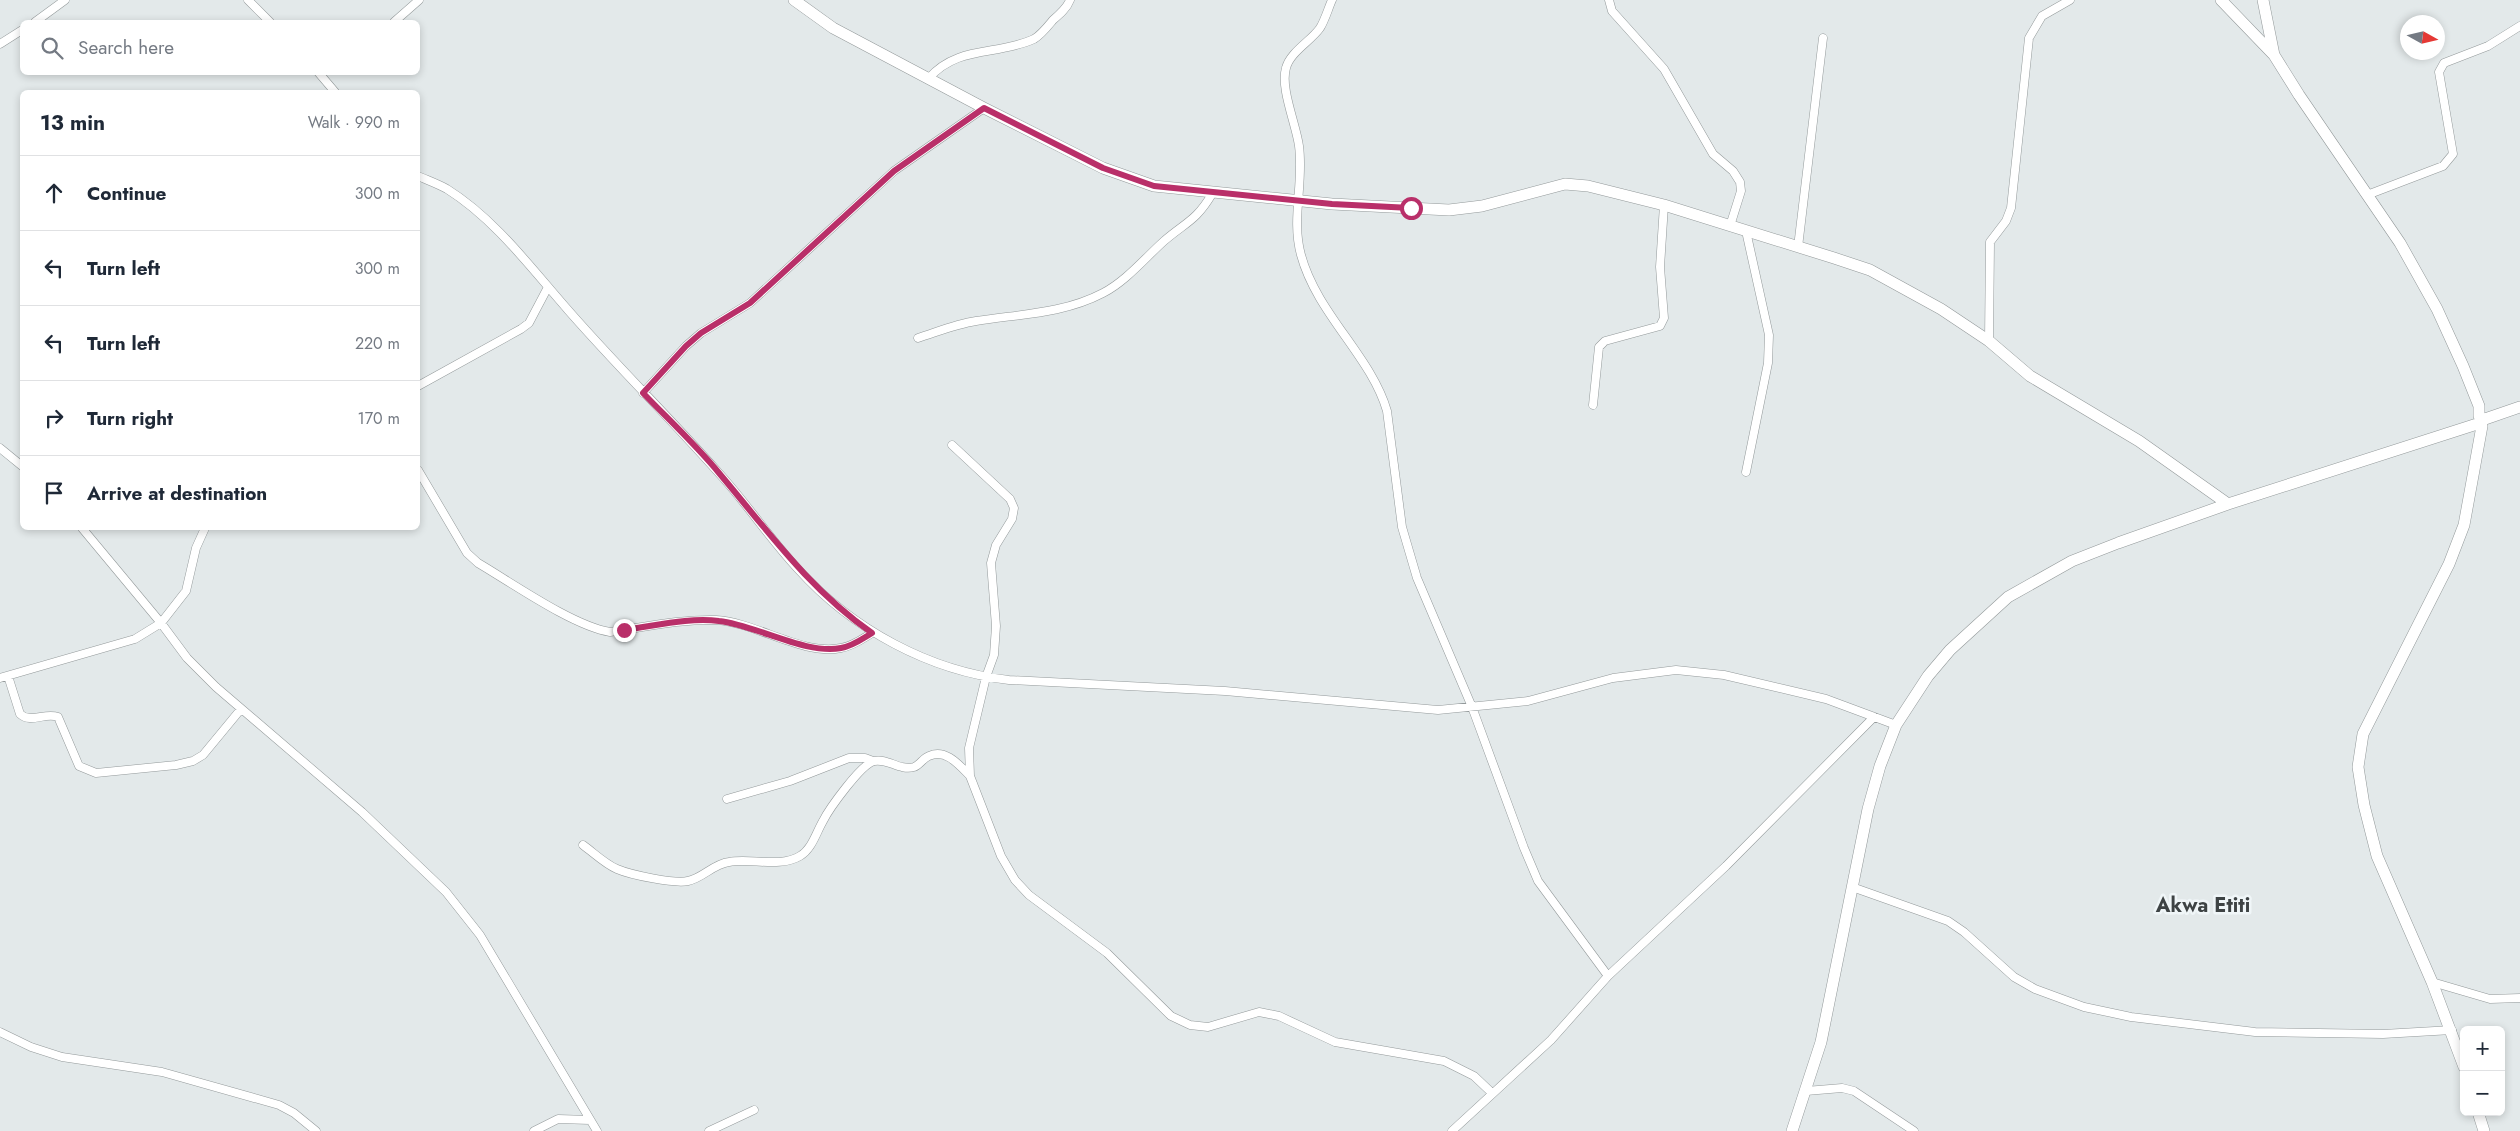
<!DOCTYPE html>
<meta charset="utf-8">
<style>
:root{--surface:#fff;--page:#f6f6f7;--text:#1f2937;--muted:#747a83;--line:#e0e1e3}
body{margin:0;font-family:Jost,sans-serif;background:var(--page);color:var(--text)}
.controls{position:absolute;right:15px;bottom:15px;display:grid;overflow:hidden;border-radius:8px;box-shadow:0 2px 8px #0003}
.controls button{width:45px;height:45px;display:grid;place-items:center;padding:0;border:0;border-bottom:1px solid var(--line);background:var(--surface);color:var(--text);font:25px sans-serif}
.compass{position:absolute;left:2400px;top:15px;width:45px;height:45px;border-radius:50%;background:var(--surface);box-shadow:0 2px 8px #0003;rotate:98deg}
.stop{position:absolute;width:15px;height:15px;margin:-11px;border:4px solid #b92f69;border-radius:50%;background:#fff}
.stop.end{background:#b92f69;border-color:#fff;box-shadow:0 1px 5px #0008}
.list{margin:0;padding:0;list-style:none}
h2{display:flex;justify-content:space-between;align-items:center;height:65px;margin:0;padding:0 20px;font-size:21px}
h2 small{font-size:16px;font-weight:400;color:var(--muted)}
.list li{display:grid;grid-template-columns:32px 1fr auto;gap:15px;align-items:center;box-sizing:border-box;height:75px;padding:0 20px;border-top:1px solid var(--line)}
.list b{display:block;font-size:19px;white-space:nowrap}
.list em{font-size:16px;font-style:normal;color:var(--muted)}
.icon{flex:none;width:28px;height:28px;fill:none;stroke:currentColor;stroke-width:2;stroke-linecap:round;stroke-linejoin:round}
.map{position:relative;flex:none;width:2520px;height:1131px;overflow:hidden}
.search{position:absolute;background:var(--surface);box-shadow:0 2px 8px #0003;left:20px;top:20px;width:400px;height:55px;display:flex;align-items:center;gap:12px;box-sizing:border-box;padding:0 18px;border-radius:8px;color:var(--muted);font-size:19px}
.panel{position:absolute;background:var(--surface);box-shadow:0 2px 8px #0003;left:20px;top:90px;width:400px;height:440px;border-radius:8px}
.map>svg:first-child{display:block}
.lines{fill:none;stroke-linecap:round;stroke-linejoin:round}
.street-casing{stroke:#93999a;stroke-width:9}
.secondary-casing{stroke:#93999a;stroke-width:12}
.street{stroke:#fff;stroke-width:8}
.secondary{stroke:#fff;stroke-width:11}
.route{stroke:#b92f69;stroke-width:6}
.labels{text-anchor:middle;stroke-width:5;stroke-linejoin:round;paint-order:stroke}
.district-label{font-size:20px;font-weight:bold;fill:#3e4344;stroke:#f0f6f8}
</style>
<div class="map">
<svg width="2520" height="1131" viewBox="0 0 2520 1131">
<rect width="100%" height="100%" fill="#e3e9ea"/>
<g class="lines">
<defs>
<path id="street" d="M248 0 270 22
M1332 0C1328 9 1325 20 1320 28 1311 41 1290 52 1286 68 1280 88 1296 124 1299 146 1304 183 1291 219 1301 255 1317 314 1371 356 1387 411L1402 527 1417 578 1472 707 1524 848 1538 881 1608 976
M1609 0 1612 11 1664 69 1713 154 1733 171 1740 182 1741 191 1730 226
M35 22 65 0
M394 22 419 0
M0 44 22 30
M318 72 335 92
M929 78C958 45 997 56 1034 39 1041 35 1048 26 1053 20 1060 14 1067 8 1070 0
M418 176C427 180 438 184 447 189 495 219 531 268 568 310 616 365 668 416 717 471 746 502 769 538 798 569 852 629 929 671 1009 680L1225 691 1438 710 1528 701 1613 678 1676 670 1724 675 1826 699 1896 725
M2367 195 2443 166 2453 154 2439 72 2444 63 2488 46 2520 26
M1798 247 1823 38
M918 338C937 332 956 324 976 321 1019 314 1063 314 1103 293 1126 281 1144 259 1164 241 1186 222 1196 221 1212 194
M1989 341 1990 242 2006 221 2011 208 2029 38 2042 16 2070 0
M418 386 521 329 529 323 548 287
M643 393 686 346 701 333 750 303 894 171 984 108
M1593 405 1599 347 1605 341 1660 326 1664 318 1660 267 1664 205
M952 445 1010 499 1014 508 1012 519 996 545 991 563 996 626 994 655 986 677 969 748 970 776 1001 856 1015 880 1029 895 1107 953 1171 1016 1190 1025 1208 1027 1259 1012 1279 1016 1335 1042 1444 1061 1474 1076 1492 1093
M0 448 22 466
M418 470 467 553 478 563C512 583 573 626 610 632 645 627 681 619 716 620 755 622 803 656 841 648 853 646 862 639 872 633
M1746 472 1768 363 1769 335 1746 231
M82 528 161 623 187 658 216 687 362 812 446 892 480 935 597 1131
M8 676 20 714C31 724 45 712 58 717L79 766 96 773 176 765 193 761 203 755 241 709
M0 678 135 639 161 623 186 591 196 548 205 528
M727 799 790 781 849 758H865L873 761
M583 845C594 853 605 864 617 869 631 875 675 884 688 881 703 878 713 864 729 862 751 858 780 868 800 856 812 849 816 833 823 821 829 809 861 764 874 761 888 758 899 771 914 767 920 765 923 758 929 756 946 748 960 766 970 776
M1852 887 1948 921 1964 932 2014 977 2035 989 2084 1007 2131 1017 2255 1032 2383 1034 2452 1030
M2432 982 2490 999 2520 998
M0 1032 31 1047 62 1057 162 1072 279 1105 294 1113 316 1131
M1806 1091 1842 1088 1854 1091 1914 1131
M534 1131 558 1119 590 1120
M709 1131 754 1110
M1452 1131 1551 1040 1608 976 1726 866 1874 717"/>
<path id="secondary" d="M794 0 833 28 984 108 1103 168 1154 186 1332 204 1449 210 1482 206 1565 184 1588 186 1664 205 1834 258 1870 270 1941 309 1989 341 2030 376 2139 441 2228 504
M2221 0 2273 54
M2263 0 2274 55 2299 95 2400 243 2437 309 2463 366 2479 406V416
M2485 419 2520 407
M2464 1067 2432 982 2377 856 2364 805 2358 767 2363 734 2449 564 2464 525 2482 426
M2478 1112 2484 1131
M1792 1131 1821 1042 1868 809 1880 766 1896 725 1928 676 1950 650 2008 597 2072 561 2118 543 2228 504 2477 424"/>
</defs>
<use href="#street" class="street-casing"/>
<use href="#secondary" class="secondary-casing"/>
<use href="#street" class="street"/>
<use href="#secondary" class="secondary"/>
</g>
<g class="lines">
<path class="route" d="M624 630C655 626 689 617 719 621 756 625 806 655 841 648 853 646 862 639 872 633 809 589 768 531 719 473 696 445 668 419 643 393L686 346 701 333 750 303 894 171 984 108 1103 168 1154 186 1332 204 1411 208"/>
</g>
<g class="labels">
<g class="district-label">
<text x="2203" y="912">Akwa Etiti</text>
</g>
</g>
</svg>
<div class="controls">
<button>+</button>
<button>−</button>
</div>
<svg class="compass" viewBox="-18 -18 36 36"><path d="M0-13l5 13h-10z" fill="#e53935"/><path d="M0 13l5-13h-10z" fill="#747a83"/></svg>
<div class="stop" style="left:1411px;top:208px"></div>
<div class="stop end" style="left:624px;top:630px"></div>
<div class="search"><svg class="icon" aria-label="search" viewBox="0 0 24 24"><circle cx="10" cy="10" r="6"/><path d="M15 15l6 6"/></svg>Search here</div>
<section class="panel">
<h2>13 min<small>Walk · 990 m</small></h2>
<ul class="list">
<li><svg class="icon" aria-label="ahead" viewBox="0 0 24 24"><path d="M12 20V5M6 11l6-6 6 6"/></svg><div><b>Continue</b></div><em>300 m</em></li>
<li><svg class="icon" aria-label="left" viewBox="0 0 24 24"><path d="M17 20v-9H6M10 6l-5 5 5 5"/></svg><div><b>Turn left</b></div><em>300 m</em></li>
<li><svg class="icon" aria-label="left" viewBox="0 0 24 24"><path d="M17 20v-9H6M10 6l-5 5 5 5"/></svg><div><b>Turn left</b></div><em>220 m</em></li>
<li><svg class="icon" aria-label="right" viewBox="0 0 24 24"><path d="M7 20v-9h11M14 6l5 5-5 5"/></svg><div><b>Turn right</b></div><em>170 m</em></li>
<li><svg class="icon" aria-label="arrive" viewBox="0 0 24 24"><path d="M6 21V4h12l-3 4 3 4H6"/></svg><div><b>Arrive at destination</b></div></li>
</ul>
</section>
</div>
